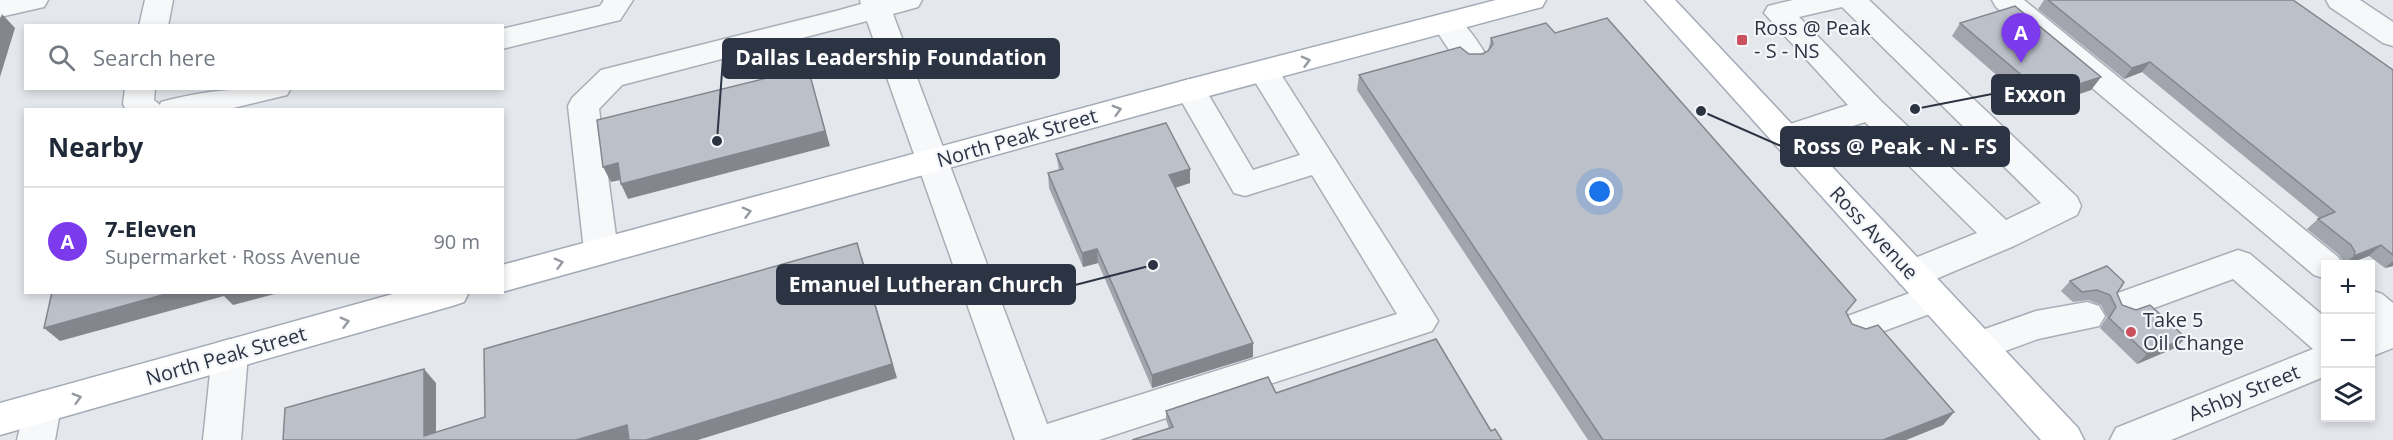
<!DOCTYPE html>
<meta charset="utf-8">
<style>
:root{--surface:#fff;--page:#f2f2f3;--text:#1f2937;--muted:#747a83;--line:#e0e1e3;--accent:#7c3aed}
body{margin:0;font-family:"Open Sans",sans-serif;background:var(--page);color:var(--text)}
.controls{position:absolute;right:18px;bottom:18px;display:grid;overflow:hidden;border-radius:0px;box-shadow:0 3px 9px #0003}
.controls button{width:54px;height:54px;display:grid;place-items:center;padding:0;border:0;border-bottom:2px solid var(--line);background:var(--surface);color:var(--text);font:30px sans-serif}
.you{position:absolute;left:1600px;top:192px;width:21px;height:21px;margin:-15px;border:4px solid #fff;border-radius:50%;background:#1a73e8;box-shadow:0 0 0 9px #1a73e833}
.badge{display:grid;place-items:center;width:39px;height:39px;border-radius:50%;background:var(--accent);color:#fff;font-size:20px;font-weight:700}
.pin{position:absolute;translate:-50% -50px;filter:drop-shadow(0 2px 3px #0008)}
.pin::after{content:'';position:absolute;top:32px;width:21px;height:18px;background:inherit;clip-path:polygon(0 0,100% 0,50% 100%)}
.list{margin:0;padding:0;list-style:none}
h2{display:flex;justify-content:space-between;align-items:center;height:78px;margin:0;padding:0 24px;font-size:26px}
h2 small{font-size:20px;font-weight:400;color:var(--muted)}
.list li{display:grid;grid-template-columns:39px 1fr auto;gap:18px;align-items:center;box-sizing:border-box;height:108px;padding:0 24px;border-top:2px solid var(--line)}
.list b{display:block;font-size:22px;white-space:nowrap}
.list p{margin:0;font-size:20px;white-space:nowrap;color:var(--muted)}
.list em{font-size:20px;font-style:normal;color:var(--muted)}
.icon{flex:none;width:33px;height:33px;fill:none;stroke:currentColor;stroke-width:2;stroke-linecap:round;stroke-linejoin:round}
.map{position:relative;flex:none;width:2393px;height:440px;overflow:hidden}
.search{position:absolute;background:var(--surface);box-shadow:0 3px 9px #0003;left:24px;top:24px;width:480px;height:66px;display:flex;align-items:center;gap:15px;box-sizing:border-box;padding:0 21px;border-radius:0px;color:var(--muted);font-size:22px}
.panel{position:absolute;background:var(--surface);box-shadow:0 3px 9px #0003;left:24px;top:108px;width:480px;height:186px;border-radius:0px}
.map>svg:first-child{display:block}
.lines{fill:none;stroke-linecap:round;stroke-linejoin:round}
.minor-casing{stroke:#a9aeb6;stroke-width:3}
.major-casing{stroke:#a4abb7;stroke-width:3}
.minor{fill:#f7f8fa;fill-rule:evenodd}
.major{fill:#fff;fill-rule:evenodd}
.wall{fill:#a2a5ad}
.shaded-wall{fill:#84868d}
.building{fill:#bcc0c9;stroke:#84868d;stroke-width:1.5}
.oneway{stroke:#969aa2}
.poi-dot{fill:#ca505e;stroke:#f4f6f9;stroke-width:2}
.labels{text-anchor:middle;stroke-width:4.5;stroke-linejoin:round;paint-order:stroke}
.poi-label{font-size:20px;fill:#2c3444;stroke:#f4f6f9;text-anchor:start}
.street-label{font-size:20px;fill:#2c3444;stroke:#f4f6f9}
.leader{fill:none;stroke:#2c3444;stroke-width:2}
.callout-dot{fill:#2c3444;stroke:#f4f6f9;stroke-width:2}
.callout{fill:#2c3444;stroke:#2c3444;stroke-width:2}
.callout-label{font-size:21px;text-anchor:middle;font-weight:bold;fill:#fff}
</style>
<div class="map">
<svg width="2393" height="440" viewBox="0 0 2393 440">
<rect width="100%" height="100%" fill="#e4e7ec"/>
<g class="lines">
<defs>
<path id="minor" d="M0 0H48L44 7 0 17Z
M145 0H173L168 26H139Z
M604 0H633L620 20 502 49V29L600 6Z
M860 0H922L918 7 893 14 1047 424 1397 314 1312 175 1245 196 1234 193 1175 90 1179 82 1190 79 1201 82 1253 170 1300 155 1249 72 1253 65 1264 62 1275 65 1432 311 1438 321 1432 331 1099 440H1015L867 21 622 85 599 109 618 251 613 260 601 264 589 260 584 251 568 106 572 98 601 70 836 11 861 4Z
M1793 0H1869L2077 197 2081 206 2077 215 2014 246 1924 284 1912 288 1900 284 1895 274 1900 264 1977 233 1865 122 1786 148 1775 145 1770 137 1775 129 1848 105 1764 13 1768 6ZM1842 7 2041 203 2006 220 1881 101 1799 17Z
M1992 0H2024L2338 257 2342 264H2326V279L2314 275 1996 7Z
M2326 0H2360L2393 22V46L2383 43 2330 7Z
M1446 13C1464 18 1478 42 1488 58L1483 65C1477 67 1471 69 1464 66 1455 61 1438 33 1432 23L1436 16Z
M125 88H155L154 100 160 105 161 102C208 89 243 88 291 88L287 95 225 110H126L123 104Z
M2238 250 2250 254 2326 318V376L2171 440H2110L2116 428 2313 349 2233 279 2127 318 2115 314 2110 304 2115 294Z
M1934 284 1946 288 1951 298 1946 308 1857 341 1845 337 1839 327 1845 317Z
M2370 290 2382 294 2393 303V348L2370 357Z
M2087 302 2099 306 2105 316 2099 326 2038 339 1978 361 1965 356 1960 346 1965 336 2036 311Z
M230 339 243 343 248 354 241 440H203L212 354 217 343Z
M43 391 56 396 61 407 55 440H17L25 407 30 396Z"/>
<path id="major" d="M1496 0H1546L1542 7 1190 101 502 292V265L1190 79Z
M1645 0H1675L2078 428 2084 440H2041Z
M400 292H469L464 302 452 306 0 435V403Z"/>
</defs>
<use href="#minor" class="minor-casing"/>
<use href="#major" class="major-casing"/>
<use href="#minor" class="minor"/>
<use href="#major" class="major"/>
</g>
<path class="wall" d="M2044 0H2293L2393 70V266L2385 268 2369 256 2347 264H2343L2344 263 2339 255 2307 229 2319 218 2142 72 2124 79 2038 9Z
M1960 23 2101 77 2091 90 2035 109 1952 36Z
M1555 33 1847 313 1852 324 1954 412 1943 425 1906 440H1588L1357 90 1359 75 1469 54H1482L1488 51 1491 38Z
M1056 154 1190 169V183L1176 188 1253 357 1152 388 1098 263 1083 267 1049 188 1048 173 1059 170Z
M2070 281 2117 293 2122 305 2175 348 2137 364 2100 328 2107 317 2101 305 2088 300 2073 302 2061 291Z
M1276 393 1491 431 1169 428 1166 420V411Z"/>
<path class="shaded-wall" d="M2 14 15 28 0 77V19Z
M2150 62 2142 72 2124 79 2132 68Z
M808 68 830 146 628 199 621 184Z
M2101 77 2091 90 2035 109 2045 95Z
M618 163 625 179 611 182 603 167Z
M1190 169V183L1170 189 1169 175Z
M2381 245 2369 256 2347 264H2344L2354 256Z
M1097 249 1098 263 1083 267 1082 253Z
M862 257 897 378 698 440H646Z
M2393 261V266L2385 268Z
M173 292H282L233 305 224 296 60 341 44 328Z
M2186 338 2175 348 2137 364 2147 354Z
M1253 343V357L1152 388V375Z
M424 369 436 383V440L424 436Z
M1954 412 1943 425 1906 440H1883Z
M627 425 631 440H576Z"/>
<path class="building" d="M2048 0H2293L2393 70V255L2381 245 2354 256 2355 252 2351 245 2318 219 2335 212 2150 62 2132 68Z
M2015 6 2101 77 2045 95 1960 23Z
M1607 18 1856 300 1846 312 1852 324 1866 329 1878 325 1954 412 1883 440H1603L1359 75 1460 47 1469 54H1482L1488 51 1493 44 1491 38 1546 23 1555 33Z
M808 68 825 131 621 184 618 163 603 167 597 120Z
M1166 123 1190 169 1169 175 1253 343 1152 375 1097 249 1082 253 1048 173 1063 169 1056 154Z
M857 243 892 364 646 440H629L627 425 576 440H283L285 408 424 369V436L485 417 484 349Z
M2107 266 2124 282 2117 293 2122 305 2136 310 2150 305 2186 338 2147 354 2109 318 2116 307 2110 295 2097 290 2082 292 2070 281Z
M52 292H173L44 328Z
M1436 339 1491 431 1495 429 1502 440H1132L1173 427 1166 411 1268 377 1276 393Z"/>
<defs><path id="oneway-chevron" d="M-2-3.5L2.5 0L-2 3.5" fill="none" stroke-width="1.6" stroke-linecap="round" stroke-linejoin="round" transform="scale(1.5)"/></defs>
<g class="oneway">
<use href="#oneway-chevron" transform="translate(1306 61) rotate(-15)"/>
<use href="#oneway-chevron" transform="translate(1117 110) rotate(-16)"/>
<use href="#oneway-chevron" transform="translate(747 212) rotate(-15)"/>
<use href="#oneway-chevron" transform="translate(559 263) rotate(-15)"/>
<use href="#oneway-chevron" transform="translate(345 322) rotate(-15)"/>
<use href="#oneway-chevron" transform="translate(77 398) rotate(-16)"/>
</g>
<g class="poi-dot">
<rect x="1736" y="34" width="12" height="12" rx="3"/>
<circle cx="2131" cy="332" r="6"/>
</g>
<g class="labels">
<g class="poi-label">
<text x="1754" y="35">Ross @ Peak<tspan x="1754" dy="23">- S - NS</tspan></text>
<text x="2143" y="327">Take 5<tspan x="2143" dy="23">Oil Change</tspan></text>
</g>
<g class="street-label">
<text transform="translate(1017 138) rotate(-16)" y="7">North Peak Street</text>
<text transform="translate(1874 233) rotate(47)" y="7">Ross Avenue</text>
<text transform="translate(226 356) rotate(-16)" y="7">North Peak Street</text>
<text transform="translate(2244 393) rotate(-22)" y="7">Ashby Street</text>
</g>
</g>
<path class="leader" d="M717 141L723 58M1915 109L1992 94M1701 111L1781 146M1153 265L1075 285"/>
<g class="callout-dot">
<circle cx="717" cy="141" r="6"/>
<circle cx="1915" cy="109" r="6"/>
<circle cx="1701" cy="111" r="6"/>
<circle cx="1153" cy="265" r="6"/>
</g>
<g class="callout">
<rect x="723" y="39" width="336" height="39" rx="6"/>
<rect x="1992" y="75" width="87" height="39" rx="6"/>
<rect x="1781" y="127" width="228" height="39" rx="6"/>
<rect x="777" y="265" width="298" height="39" rx="6"/>
</g>
<g class="callout-label">
<text x="891" y="65">Dallas Leadership Foundation</text>
<text x="2035" y="102">Exxon</text>
<text x="1895" y="154">Ross @ Peak - N - FS</text>
<text x="926" y="292">Emanuel Lutheran Church</text>
</g>
</svg>
<div class="controls">
<button>+</button>
<button>−</button>
<button><svg class="icon" aria-label="layers" viewBox="0 0 24 24"><path d="M12 4l9 5-9 5-9-5zM3 14l9 5 9-5"/></svg></button>
</div>
<div class="you"></div>
<div class="pin badge" style="left:2021px;top:63px">A</div>
<div class="search"><svg class="icon" aria-label="search" viewBox="0 0 24 24"><circle cx="10" cy="10" r="6"/><path d="M15 15l6 6"/></svg>Search here</div>
<section class="panel">
<h2>Nearby<small></small></h2>
<ul class="list">
<li><span class="badge">A</span><div><b>7-Eleven</b><p>Supermarket · Ross Avenue</p></div><em>90 m</em></li>
</ul>
</section>
</div>
